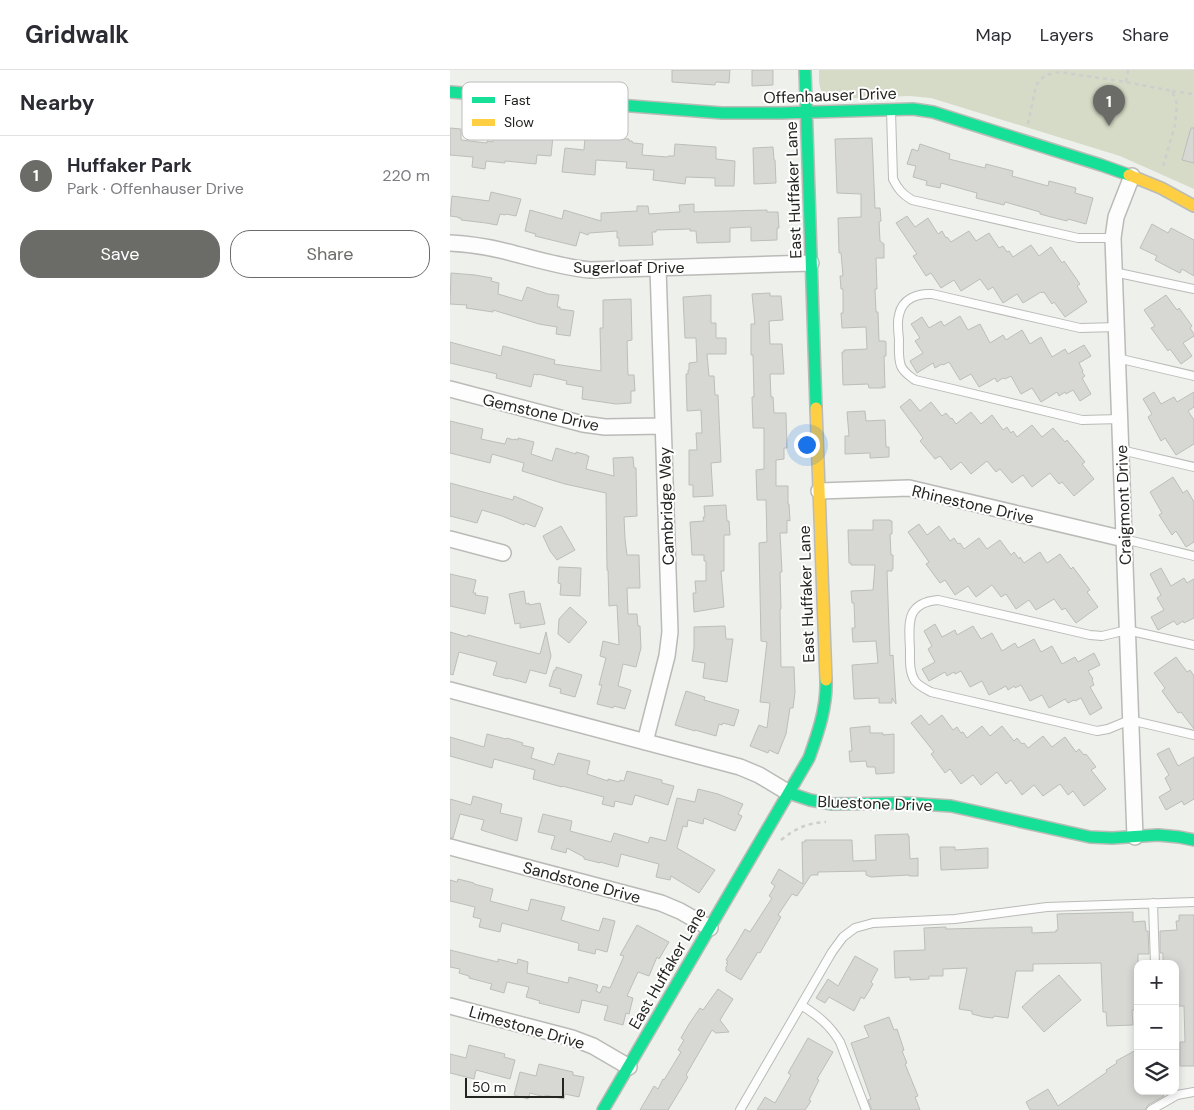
<!DOCTYPE html>
<meta charset="utf-8">
<style>
:root{--surface:#fff;--page:#f2f2f3;--text:#2b2b33;--muted:#7c7c81;--line:#e1e1e2;--accent:#6b6c68}
body{margin:0;font-family:"DM Sans",sans-serif;background:var(--page);color:var(--text)}
.controls{position:absolute;right:15px;bottom:15px;display:grid;overflow:hidden;border-radius:10px;box-shadow:0 2px 8px #0003}
.controls button{width:45px;height:45px;display:grid;place-items:center;padding:0;border:0;border-bottom:1px solid var(--line);background:var(--surface);color:var(--text);font:25px sans-serif}
.scale{position:absolute;left:15px;bottom:12px;width:99px;box-sizing:border-box;padding-left:5px;border:2px solid #242521;border-top:0;font-size:14px;line-height:18px;white-space:nowrap;color:#242521;-webkit-text-stroke:4px #fff;paint-order:stroke}
.you{position:absolute;left:356px;top:374px;width:18px;height:18px;margin:-12px;border:4px solid #fff;border-radius:50%;background:#1a73e8;box-shadow:0 0 0 8px #1a73e833}
.badge{display:grid;place-items:center;width:32px;height:32px;border-radius:50%;background:var(--accent);color:#fff;font-size:16px;font-weight:700}
.pin{position:absolute;translate:-50% -41px;filter:drop-shadow(0 1px 2px #0008)}
.pin::after{content:'';position:absolute;top:26px;width:18px;height:15px;background:inherit;clip-path:polygon(0 0,100% 0,50% 100%)}
.list{margin:0;padding:0;list-style:none}
h2{display:flex;justify-content:space-between;align-items:center;height:65px;margin:0;padding:0 20px;font-size:21px}
h2 small{font-size:16px;font-weight:400;color:var(--muted)}
.list li{display:grid;grid-template-columns:32px 1fr auto;gap:15px;align-items:center;box-sizing:border-box;height:80px;padding:0 20px;border-top:1px solid var(--line)}
.list b{display:block;font-size:19px;white-space:nowrap}
.list p{margin:0;font-size:16px;white-space:nowrap;color:var(--muted)}
.list em{font-size:16px;font-style:normal;color:var(--muted)}
.actions{display:flex;gap:10px;padding:15px 20px}
.actions a{flex:1;padding:11px 0;border:1px solid var(--accent);border-radius:20px;text-align:center;font-size:18px;color:var(--accent)}
.actions .main{background:var(--accent);color:#fff}
.icon{flex:none;width:28px;height:28px;fill:none;stroke:currentColor;stroke-width:2;stroke-linecap:round;stroke-linejoin:round}
.map{position:relative;flex:none;width:744px;height:1040px;overflow:hidden}
header{display:flex;align-items:center;gap:30px;box-sizing:border-box;height:70px;padding:0 25px;background:var(--surface);border-bottom:1px solid var(--line)}
header strong{font-size:24px}
nav{display:flex;gap:28px;margin-inline-start:auto;font-size:18px}
main{display:flex}
aside{flex:1;background:var(--surface)}
.map>svg:first-child{display:block}
.green{fill:#d5dbc6}
.building{fill:#d7d8d4;stroke:#bcbeba}
.lines{fill:none;stroke-linecap:round;stroke-linejoin:round}
.lane-casing{stroke:#babbb7;stroke-width:10}
.street-casing{stroke:#babbb7;stroke-width:18}
.fast-casing{stroke:#babbb7;stroke-width:14}
.slow-casing{stroke:#babbb7;stroke-width:14}
.path{stroke:#cececd;stroke-width:2.5;stroke-dasharray:4 4;stroke-linecap:butt}
.lane{stroke:#fcfdfc;stroke-width:8}
.street{stroke:#fcfdfc;stroke-width:15}
.fast{stroke:#16e098;stroke-width:11}
.slow{stroke:#ffcf43;stroke-width:11}
.labels{text-anchor:middle;stroke-width:4;stroke-linejoin:round;paint-order:stroke}
.street-label{font-size:16px;fill:#242521;stroke:#fff}
.key{fill:#fff;stroke:#bdbebc;stroke-width:1}
.key-label{font-size:14px;fill:#242521}
</style>
<header>
<strong>Gridwalk</strong>
<nav><a>Map</a><a>Layers</a><a>Share</a></nav>
</header>
<main>
<aside>
<h2>Nearby<small></small></h2>
<ul class="list">
<li><span class="badge">1</span><div><b>Huffaker Park</b><p>Park · Offenhauser Drive</p></div><em>220 m</em></li>
</ul>
<div class="actions"><a class="main">Save</a><a>Share</a></div>
</aside>
<div class="map">
<svg width="744" height="1040" viewBox="0 0 744 1040">
<rect width="100%" height="100%" fill="#eef0eb"/>
<path class="green" d="M369 0H744V119L670 86 481 28 460 26 382 29C368 24 369 14 369 0Z"/>
<path class="building" d="M222 0H280L279 13 267 12 265 13V15L222 12Z
M302 0H323V15L302 16Z
M0 58 11 59V70L37 73V71L43 72 44 59 72 62V61L89 62V65L103 66 101 86 87 85 86 94 55 91V93L36 91 35 99 22 97 23 87 0 85Z
M741 58H744V93L732 90Z
M135 67 163 69V68L179 69V71H182L183 73 193 74 192 85 217 87 218 86H224L225 74 266 77V89L285 91 284 116H265V108L236 107 235 114 203 110 204 100 176 98 177 92 146 90 145 105 112 102 115 78 134 80Z
M422 68 425 138H430L431 151 429 152 430 171 434 174V188H426L427 219H425L426 242H428L429 271H435L436 272V286H434L435 318 433 316V318H419L418 314 393 315 392 282H394V280L417 279 416 257 392 258 391 243H393V219H391L390 206H393L391 183H389L388 148 411 147V124L387 123 385 69Z
M470 74 500 84 499 89 535 98 536 94 563 101 562 106 598 116 599 111 626 118 625 123 643 128 636 154 618 149 617 151 601 147 590 144V142L555 132 554 135 526 128 527 123 491 113 490 118 476 115 477 111 463 107 466 96 457 94 462 79 468 81Z
M323 77 324 90H325L326 113 304 114 303 78Z
M41 122 71 129 66 146 56 144 55 145 50 144 47 155 36 153 11 150V148H8V147L0 146 2 126 39 131Z
M244 134V142L317 140V142H328L329 158H327V170L301 171V157L280 158V172L247 173 246 161H240V159L206 160V162H202L203 175 169 176V168H167V161L139 163 138 165 130 162 126 176 85 166 86 164 75 161 80 140 112 149 114 140 151 151V143L187 141V136H198L199 144 228 142H230L229 135Z
M457 146 465 157 478 148 488 164 492 161 496 168 497 167 501 172 519 161 526 171 539 163 549 178 553 176 557 182 559 181 563 187 581 175 589 186 601 177 612 193 614 191 630 214 627 216 637 232 615 247 604 232 602 234 594 222 592 223 591 222 573 233 567 224 553 233 543 217 538 220 530 209 511 221 504 210 491 218 481 203 476 206 463 186 467 184 446 153Z
M702 154 718 163 721 158 744 170V206L732 199 730 203 720 198 705 190 707 186 690 178Z
M1 203 25 205 42 208 41 211 49 213 48 224 72 231 77 217 98 224 109 225 107 237H110V239L124 241 120 266 106 264 107 257 89 254 43 240V242L16 238 17 235 0 234Z
M320 223V226H331L333 250 319 251 320 274H332L334 304H320L321 327H323L324 343H336L337 378H334V389L326 390V416H338V434H339L340 451 337 450V463H330L332 502H330L331 539H330L331 597H344L345 622 343 638H340L336 664 328 684 319 680 318 683 300 676 309 655 317 658 320 633 310 632 317 572 311 571 309 473 317 472 316 430H307L306 400 314 399V358H303L302 327H304L303 285H301V254H305L302 224Z
M261 225V253H266V268H276V284H257L259 306H264L265 325H268L271 392 261 393 263 426 243 427V415H239V380H247L246 363H252L251 340 237 341 236 304H238V300H239V293L247 292 246 268H235L233 227Z
M716 225 727 240 729 238 742 256 740 258 744 264V266L733 273 742 286 731 294 720 279 718 281 701 258 705 256 694 240Z
M181 229 182 270 177 271 178 305H184L185 321H181V333L166 334 132 329 133 317 116 314 117 311 88 304V305L84 304 81 317 46 308 47 304 0 293V272L51 286 53 276 105 290 104 294 151 301 150 258H153V230Z
M510 246 518 260 530 254 540 273 553 265 556 270 572 260 580 274 591 267 602 287 615 279 618 284 634 275 641 286 629 293 633 301 632 302 635 306 632 308 641 324 630 331 623 320 616 324 615 322 609 326 607 322 591 332 582 318 571 324 561 306 555 309 553 308 547 312 545 308 529 317 521 304 510 310 499 292 493 295 492 294 485 298 483 293 467 303 460 291 473 283 465 271 470 268 461 254 472 247 479 258 491 251 494 256Z
M704 322 711 334 724 327 727 332 744 322V337L738 341 744 350V374L726 385 715 368 711 371 698 347 702 344 693 329Z
M460 329 470 341 481 332 492 346 496 343 501 349 502 348 506 354 521 342 531 354 542 345 553 360 557 357 561 363 563 361 567 367 582 355 592 367 603 358 615 372 617 370 635 392 632 394 644 409 624 426 612 412 609 414 600 403 582 417 573 405 562 413 550 399 546 402 537 391 521 404 511 392 501 400 490 386 485 389 470 371 473 368 468 361 450 337Z
M415 341 416 351 435 350 436 377H439V387L420 388V383L395 384V366H399L397 342Z
M0 351 33 359 31 369 55 374 57 368 64 370V369L68 370V368L84 372 81 384 102 391 106 378 126 384V382L137 385V386H139L136 399 164 406 163 388 183 387 184 398H186L187 446 174 447 175 469 177 485H189L190 518H177L178 544H187L188 556H190L191 578 186 597 173 594 168 616 181 620 175 639 164 636 163 638 147 634 152 615H149L156 588 150 586 153 571 169 575 167 535 159 536 158 500H157L156 423 115 414 72 401 74 393 42 384 40 393 0 383Z
M723 407 733 423 737 420 744 432V472L736 477 726 461 722 465 709 445 712 443 700 422Z
M0 413 63 430 64 426 93 438 85 457 75 453 74 455 52 446 32 440 27 453 0 446Z
M276 435 277 451H279L280 465H274V501H271L274 537 244 542 243 523H246L245 511H256V491H254V485H242L240 452 254 451 253 447H255L254 436Z
M423 450H440V451H442V464H440L441 485H443V499H442V501H437L440 586 443 585 446 634 442 628V633H429V628L404 629 402 595 428 593 426 571 403 572 402 558H405L404 533H402L401 521 423 520 425 495H401V493H399L398 460H423Z
M469 454 477 465 489 456 500 471 504 468 508 474 510 473 514 479 529 468 537 479 550 470 561 485 564 482 569 489 570 487 574 493 590 482 597 493 610 484 621 499 623 497 640 520 637 522 648 537 626 553 615 538 612 540 604 529 586 540 579 530 566 539 556 524 551 527 542 515 526 527 518 516 505 525 495 510 490 513 476 494 479 492 458 462Z
M111 456 125 480 107 490 100 481 93 466Z
M109 497 131 498 130 526 110 525 111 514 108 513Z
M711 498 721 516 734 508 737 513 744 509V548L734 553 733 551 727 555 724 551 708 560 701 547 714 540 707 528 711 525 700 504Z
M0 504 26 510 23 523H26L25 525 38 527 35 544 0 536Z
M74 521 76 534 79 533V535L90 533 95 554 70 558V553L65 554 59 524Z
M120 537 137 552 119 573 108 564 109 549Z
M485 554 492 567 505 560 507 565 523 556 531 569 542 563 552 581 565 573 568 578 584 569 591 582 602 576 612 594 625 587 628 592 644 583 650 595 638 601 643 609 642 610 644 615 640 617 652 638 640 645 631 628 625 631 624 630 618 633 615 629 599 638 592 625 580 631 571 615 565 618 564 616 558 620 556 616 539 625 532 611 520 617 511 601 505 604 504 602 497 606 495 602 479 611 472 599 485 592 478 579 482 576 474 561Z
M275 556 276 569H283L277 612 253 608 255 593 242 591 244 578V557Z
M0 562 17 567 18 565 90 584 96 562 101 586 96 604 80 600 76 613 58 608V609L43 605 47 592 9 582 3 605 0 604Z
M726 587 737 602 740 600 744 606V659L731 642 728 643 712 621 715 618 704 603Z
M106 597 132 605 125 627 110 623 111 619 99 616 104 600H106Z
M236 621 255 627 254 630 289 640 284 656 273 653 272 655 269 654 266 666 245 660V661L225 655Z
M471 645 479 655 492 645 503 660 507 657 511 663 513 662 517 668 532 656 540 666 552 656 564 671 567 668 572 674 574 673 578 678 593 666 602 677 615 667 626 682 629 679 634 685 636 684 646 697 641 700 656 719 634 736 623 721 618 725 610 714 593 726 584 715 572 725 561 710 556 714 547 702 531 715 523 705 511 714 500 699 495 703 481 684 484 682 461 653Z
M420 656V663H433V665L444 664V703L426 704 425 697H417L416 691 400 692 399 681H402L400 658Z
M37 664 56 669 57 668 73 673 72 675 84 678 81 688 104 695 108 683 140 691 137 704 158 711V709L169 712 170 710 174 711 177 701 212 710V713L224 716 218 735 185 725 182 735 165 731 164 737 152 734 154 727 112 716V717L83 709 85 700 44 689 42 698 0 686V667L34 677Z
M719 678 728 696 744 687V729L734 735 732 731 716 740 709 727 721 720 715 708 719 705 707 684Z
M248 719 268 724 293 734 288 744 292 746 285 761 254 748 253 754 238 750 237 757 233 756 227 778 265 800 249 823 221 806 220 810 206 807 209 794 171 784 168 797 150 792V793L134 789V787L117 778 116 783 101 779 105 766 88 762 93 744 122 751 120 761 161 772 164 763 198 773 200 767 216 771 227 728 245 732Z
M23 726 52 734 50 743 72 748 67 771 31 760 34 750 10 744 3 768H0V729L21 735Z
M458 764V766H459L460 789 468 788V806H459V805L421 807 416 805V801L368 802V805H361L347 826 342 824 328 845 331 847 310 883 308 882 291 910 276 901V897L278 894 276 893 278 891 276 890 285 876 295 859 300 862 322 828 319 826 325 816 321 813 329 799 353 814 352 772H355V770H402L403 791 426 790 425 765Z
M490 777H505V780L538 778V798L491 800Z
M8 809 24 813V814L43 819 40 831 78 841 81 829 115 837 111 850 149 861 153 848 165 851 157 882 146 879 145 884 128 880 129 874 128 873 52 853 50 862 29 857 31 849 23 847 25 837 0 831V810L7 812Z
M683 842V852L695 851 696 861H698L699 884H688V928H685V940H682L683 955 657 956 656 942H653L651 893 583 894V901H566L558 948 544 946 543 948 534 947 522 944V941L509 939 517 898 493 899V906H479V909L460 910V907L445 908 444 881 475 880 474 858 496 857V859L582 857V863L606 862V860H608L607 844Z
M729 845H744V996H730V972H735L734 936H725V893H713V883H710V861L727 860 726 851H729Z
M187 855 219 872 209 889 207 887 199 906 188 902 177 926 183 928 179 944 176 943 173 955 154 950 158 936 132 930 129 943 89 933 90 931 76 927 79 917 57 912 54 923 40 919 42 914 19 908V906L9 903 10 899 0 897V880L48 892V889L67 894 68 889 78 892 77 903 118 913 119 907 148 915 146 921 150 923 153 916 160 918 174 886 170 885Z
M405 886 428 899 421 912 423 914 419 921 414 929 411 927 404 941 379 927 375 933 366 928 378 909 388 916Z
M609 905 631 930 594 962 572 937 587 923Z
M268 919 283 929 270 950 279 962 266 963 262 960 236 1005 238 1007 218 1040H190L204 1016 208 1019 213 1009 214 1010 231 982 228 980 234 970 231 968 239 954 250 938 253 940Z
M439 947 444 960 447 959 454 980 452 981 457 993 455 994 468 1026 465 1027 470 1040H422L418 1030 421 1029 401 973 419 967 414 956Z
M358 968 383 982 367 1009 369 1010 359 1030 361 1031 355 1040H307L315 1027 325 1033 341 1005 338 1003Z
M19 975 55 984 54 987 65 990 60 1009 26 1000 24 1009 0 1003V984L16 988Z
M688 979V1021H710L714 1026 698 1035 695 1040H580L576 1032 598 1019 608 1036 657 1002 656 1000 667 993 666 991Z
M89 994 123 1002V1005L134 1007 129 1027 115 1024 114 1029 95 1025V1027L80 1023 78 1029 64 1025 70 1002 86 1006Z"/>
<g class="lines">
<defs>
<path id="lane" d="M441 41 443 109C448 119 452 124 462 130L628 168H663
M664 202 744 219
M667 257 630 258 482 224C467 223 452 229 449 245 447 252 448 261 449 269 449 278 448 288 451 296 454 303 460 306 465 310L632 350 670 349
M667 288 744 306
M671 380 744 397
M674 469 744 486
M744 575 677 560 652 566 640 565 488 530C455 533 459 554 460 580 460 590 459 602 465 611 469 616 475 619 481 622L647 661 658 659 680 650 744 665
M703 833 705 894
M351 935C367 945 380 955 390 972L416 1040
M290 1040 382 882 393 867 405 858 423 853 505 849 597 837 744 832
M701 1040 727 1025 744 1022"/>
<path id="street" d="M682 106 666 147 663 168 685 767
M0 173C17 174 33 176 50 180 80 187 109 197 140 200L361 193
M0 319 133 354 155 357 213 356
M369 421 459 418 674 469
M0 469 53 483
M0 620 290 697 309 705 339 723
M195 672 217 586 220 562 208 198
M0 777 211 833 230 841 260 858
M0 936 122 968 143 976 179 997"/>
<path id="fast" d="M355 0 366 338
M0 22 272 43H331L463 39 483 42 651 95 679 105
M339 723 360 730 382 734 456 733 501 736 640 767 662 768 708 765 729 767 744 770
M153 1040 359 688C368 663 377 637 376 610"/>
<path id="slow" d="M679 105 711 118 744 136
M366 338 376 610"/>
</defs>
<use href="#lane" class="lane-casing"/>
<use href="#street" class="street-casing"/>
<use href="#fast" class="fast-casing"/>
<use href="#slow" class="slow-casing"/>
<path class="path" d="M676 12 678 0
M722 21 744 24
M578 54 586 15 595 5 610 2 676 12 722 21 727 34 725 55 712 100
M331 770C346 758 357 753 376 752"/>
<use href="#lane" class="lane"/>
<use href="#street" class="street"/>
<use href="#fast" class="fast"/>
<use href="#slow" class="slow"/>
</g>
<g class="labels">
<g class="street-label">
<text transform="translate(380 25) rotate(-2)" y="6">Offenhauser Drive</text>
<text transform="translate(343 120) rotate(-92)" y="6">East Huffaker Lane</text>
<text x="179" y="203">Sugerloaf Drive</text>
<text transform="translate(91 342) rotate(13)" y="6">Gemstone Drive</text>
<text transform="translate(523 434) rotate(13)" y="6">Rhinestone Drive</text>
<text transform="translate(673 435) rotate(-92)" y="6">Craigmont Drive</text>
<text transform="translate(216 436) rotate(-92)" y="6">Cambridge Way</text>
<text transform="translate(356 524) rotate(-92)" y="6">East Huffaker Lane</text>
<text transform="translate(425 733) rotate(2)" y="6">Bluestone Drive</text>
<text transform="translate(132 812) rotate(15)" y="6">Sandstone Drive</text>
<text transform="translate(217 898) rotate(-60)" y="6">East Huffaker Lane</text>
<text transform="translate(77 957) rotate(16)" y="6">Limestone Drive</text>
</g>
</g>
<rect x="12" y="12" width="166" height="58" rx="8" class="key"/>
<rect x="22" y="27" width="23" height="6" fill="#16e098"/>
<rect x="22" y="49" width="23" height="7" fill="#ffcf43"/>
<g class="key-label">
<text x="54" y="35">Fast</text>
<text x="54" y="57">Slow</text>
</g>
</svg>
<div class="controls">
<button>+</button>
<button>−</button>
<button><svg class="icon" aria-label="layers" viewBox="0 0 24 24"><path d="M12 4l9 5-9 5-9-5zM3 14l9 5 9-5"/></svg></button>
</div>
<div class="scale">50 m</div>
<div class="you"></div>
<div class="pin badge" style="left:659px;top:56px">1</div>
</div>
</main>
